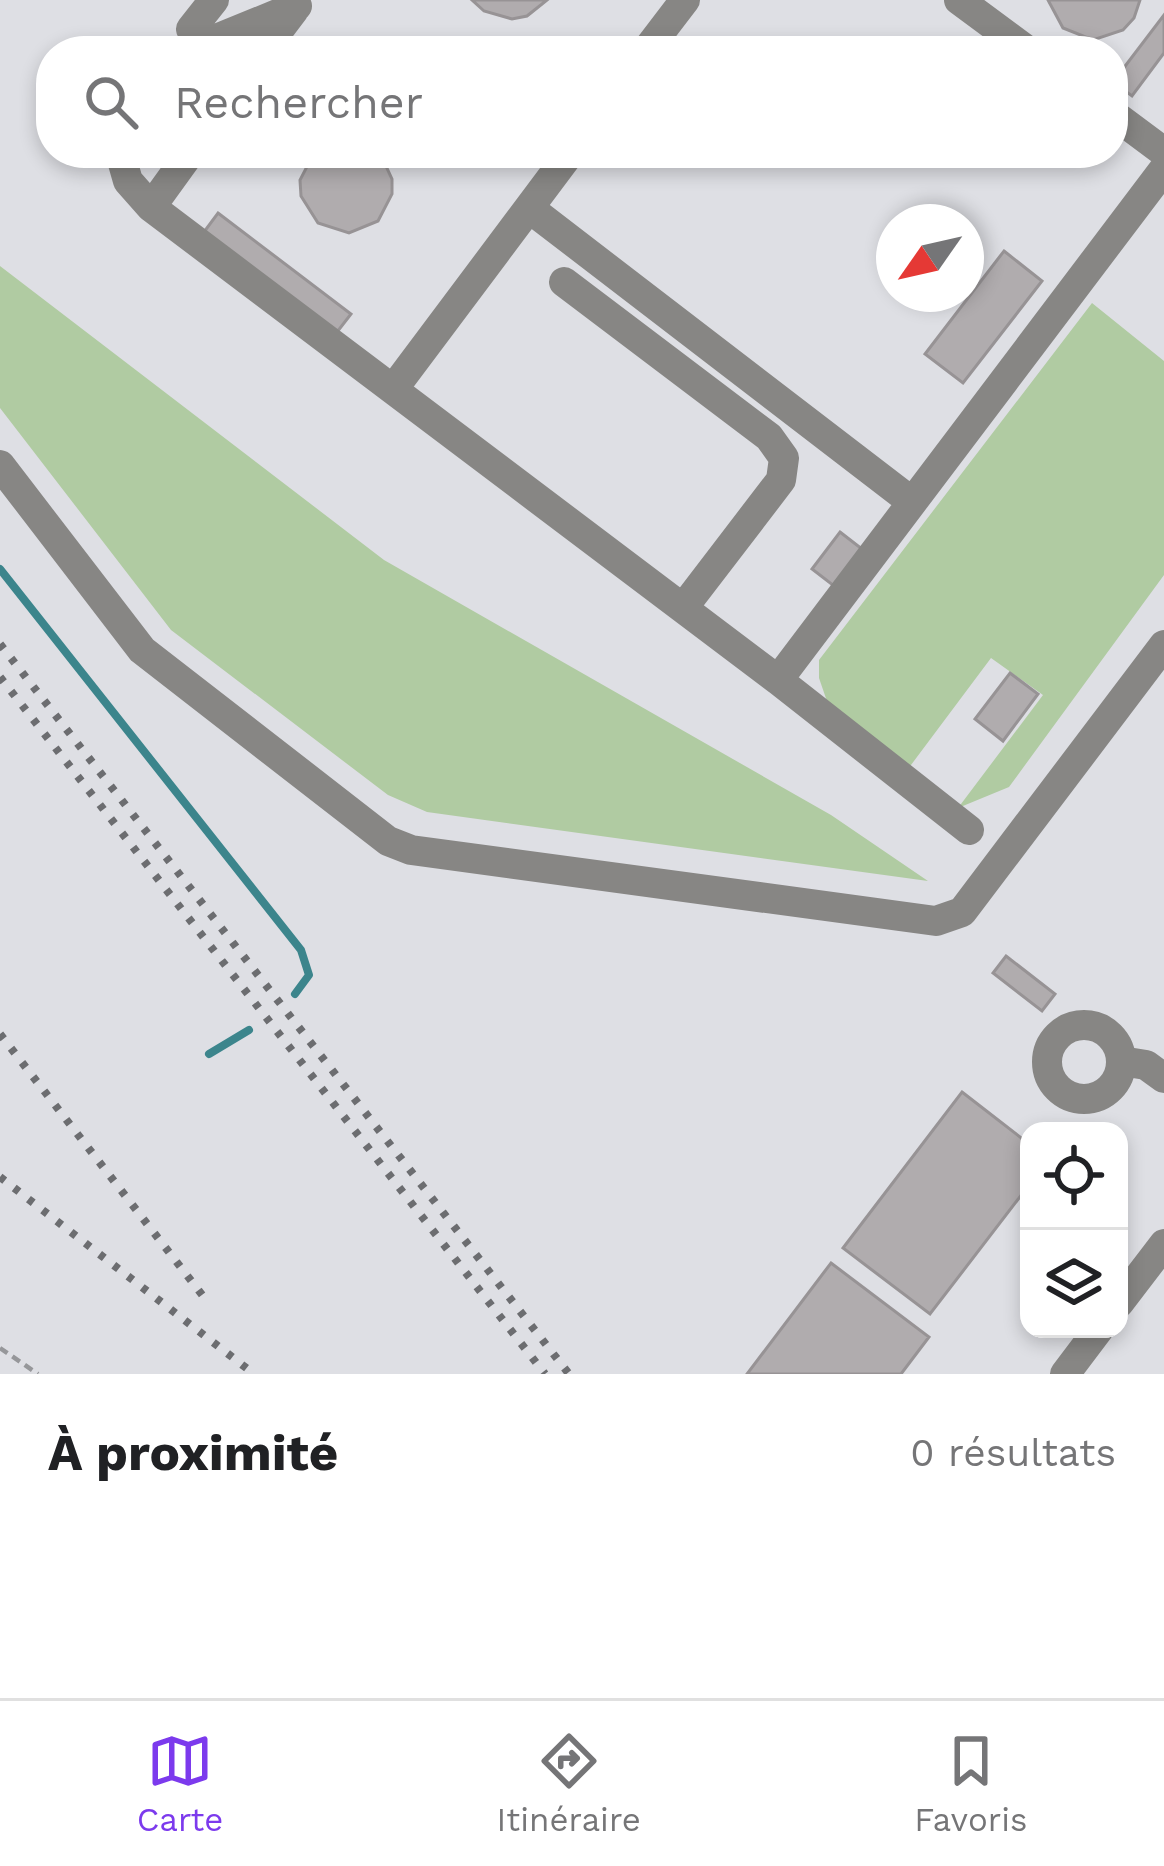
<!DOCTYPE html>
<html lang="fr">
<meta charset="utf-8">
<style>
:root{--surface:#fff;--page:#f2f2f2;--text:#202124;--muted:#757577;--line:#e0e0e0;--accent:#7c3aed}
body{margin:0;font-family:"Work Sans",sans-serif;background:var(--page);color:var(--text)}
.controls{position:absolute;right:36px;bottom:36px;display:grid;overflow:hidden;border-radius:24px;box-shadow:0 6px 18px #0003}
.controls button{width:108px;height:108px;display:grid;place-items:center;padding:0;border:0;border-bottom:3px solid var(--line);background:var(--surface);color:var(--text);font:60px sans-serif}
.compass{position:absolute;left:876px;top:204px;width:108px;height:108px;border-radius:50%;background:var(--surface);box-shadow:0 6px 18px #0003;rotate:236deg}
.list{margin:0;padding:0;list-style:none}
h2{display:flex;justify-content:space-between;align-items:center;height:156px;margin:0;padding:0 48px;font-size:51px}
h2 small{font-size:39px;font-weight:400;color:var(--muted)}
.icon{flex:none;width:66px;height:66px;fill:none;stroke:currentColor;stroke-width:2;stroke-linecap:round;stroke-linejoin:round}
.map{position:relative;flex:none;width:1164px;height:1374px;overflow:hidden}
.search{position:absolute;background:var(--surface);box-shadow:0 6px 18px #0003;left:36px;right:36px;top:36px;height:132px;display:flex;align-items:center;gap:30px;box-sizing:border-box;padding:0 42px;border-radius:48px;color:var(--muted);font-size:45px}
.sheet{height:324px;background:var(--surface)}
nav{display:flex;justify-content:space-around;align-items:center;box-sizing:border-box;height:168px;border-top:3px solid var(--line);background:var(--surface);font-size:33px;color:var(--muted)}
nav a{display:grid;justify-items:center;gap:6px}
nav .on{color:var(--accent)}
.map>svg:first-child{display:block}
.green{fill:#b0cba2}
.lines{fill:none;stroke-linecap:round;stroke-linejoin:round}
.stream{stroke:#3c858c;stroke-width:8}
.building{fill:#b0acae;stroke:#979395;stroke-width:3}
.path{stroke:#96979a;stroke-width:4.5;stroke-dasharray:9 6;stroke-linecap:butt}
.minor{stroke:#878684;stroke-width:30}
.rail{stroke:#6c6d70;stroke-width:8;stroke-dasharray:6 12;stroke-linecap:butt}
</style>
<div class="map">
<svg width="1164" height="1374" viewBox="0 0 1164 1374">
<rect width="100%" height="100%" fill="#dedfe4"/>
<path class="green" d="M0 266 384 560 831 815 928 881 427 812 388 795 171 630 0 408Z
M1092 303 1164 361V575L1009 787 958 808 1043 695 991 658 908 769 830 710 819 678V660Z"/>
<g class="lines">
<path class="stream" d="M0 569 301 950 309 975 295 994
M209 1054 249 1030"/>
</g>
<path class="building" d="M547 0 527 16 512 19 484 11 472 0Z
M1048 0H1140L1134 18 1123 30 1093 40 1063 28Z
M1164 15V53L1132 96 1113 82Z
M314 153H380L392 179V194L378 221 349 233 318 223 301 196 300 180Z
M218 213 351 314 334 336 201 236Z
M1004 251 1042 281 963 383 925 354Z
M840 532 862 549 834 586 812 569Z
M1010 673 1038 694 1003 741 975 719Z
M1006 956 1055 994 1042 1011 993 973Z
M962 1092 1029 1144V1185L930 1314 843 1248Z
M831 1263 929 1337 901 1374H747Z"/>
<g class="lines">
<path class="path" d="M0 1348 38 1374"/>
<path class="minor" d="M959 0 1028 51
M191 29 214 0
M187 51 297 6
M257 51 266 47 294 10
M646 51 685 0
M1113 114 1164 152
M120 153 128 181 151 207 778 680 1164 169
M151 207 190 153
M529 208 912 502
M564 282 769 437 784 458 781 480 683 608
M394 388 570 153
M0 465 142 650 388 841 411 850 936 921 962 912 1164 645
M778 680 969 830
M1047 1062a37 37 0 1 1 74 0a37 37 0 1 1-74 0Z
M1121 1061 1146 1065 1164 1078
M1119 1303 1164 1244
M1065 1374 1099 1329"/>
<path class="rail" d="M0 644 569 1374
M0 677 545 1374
M0 1034 203 1296
M0 1177 254 1374"/>
</g>
</svg>
<div class="controls">
<button><svg class="icon" aria-label="locate" viewBox="0 0 24 24"><circle cx="12" cy="12" r="6"/><path d="M12 2v4M12 18v4M2 12h4M18 12h4"/></svg></button>
<button><svg class="icon" aria-label="layers" viewBox="0 0 24 24"><path d="M12 4l9 5-9 5-9-5zM3 14l9 5 9-5"/></svg></button>
</div>
<svg class="compass" viewBox="-18 -18 36 36"><path d="M0-13l5 13h-10z" fill="#e53935"/><path d="M0 13l5-13h-10z" fill="#757577"/></svg>
<div class="search"><svg class="icon" aria-label="search" viewBox="0 0 24 24"><circle cx="10" cy="10" r="6"/><path d="M15 15l6 6"/></svg>Rechercher</div>
</div>
<section class="sheet">
<h2>À proximité<small>0 résultats</small></h2>
<ul class="list">
</ul>
</section>
<nav>
<a class="on"><svg class="icon" aria-label="map" viewBox="0 0 24 24"><path d="M3 6l6-2 6 2 6-2v14l-6 2-6-2-6 2zM9 4v14M15 6v14"/></svg>Carte</a>
<a><svg class="icon" aria-label="directions" viewBox="0 0 24 24"><path d="M12 3l9 9-9 9-9-9zM9 14v-3h6M13 9l2 2-2 2"/></svg>Itinéraire</a>
<a><svg class="icon" aria-label="saved" viewBox="0 0 24 24"><path d="M7 4h10v16l-5-4-5 4z"/></svg>Favoris</a>
</nav>
